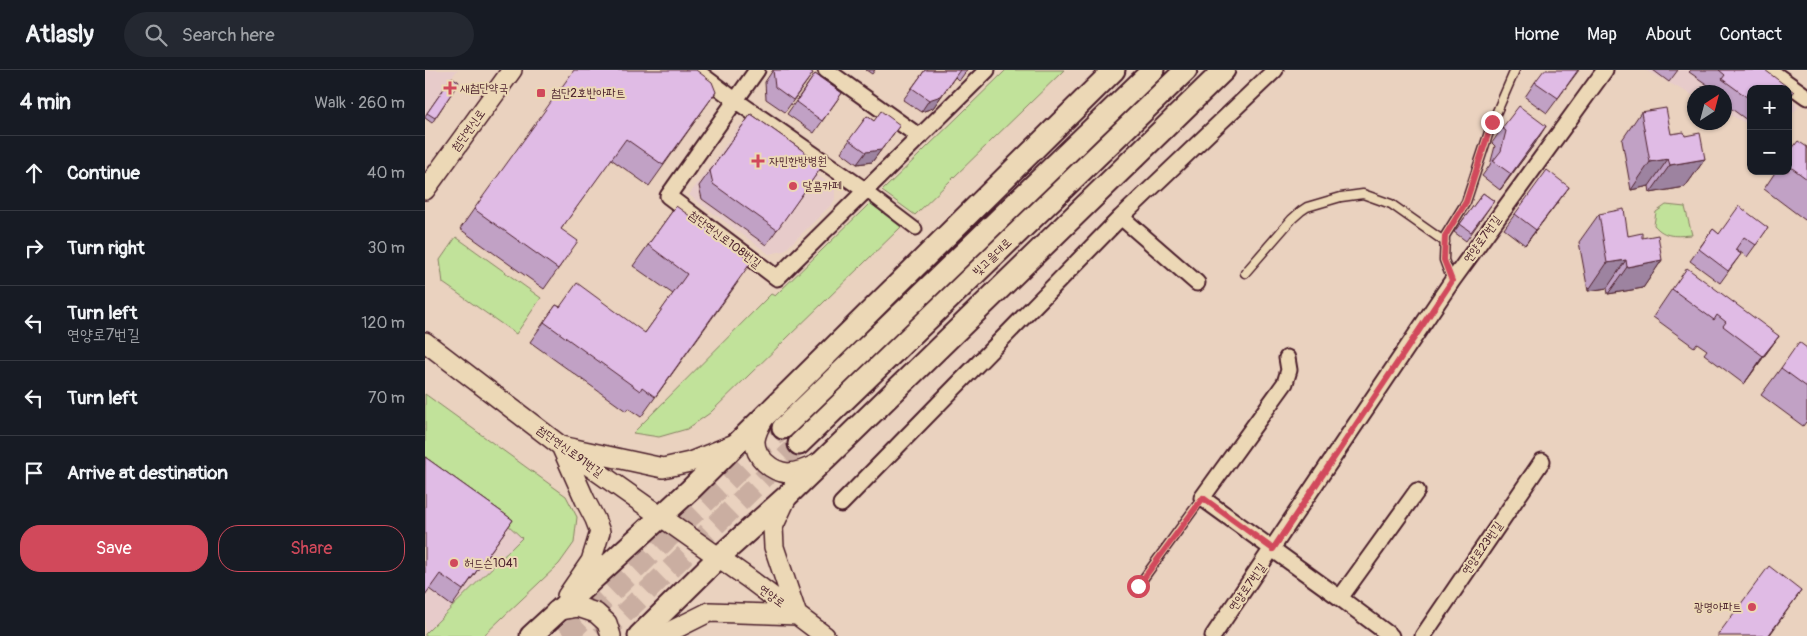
<!DOCTYPE html>
<meta charset="utf-8">
<style>
:root{--surface:#171b24;--page:#242831;--text:#f1f3f6;--muted:#9ea1a6;--line:#363941;--accent:#d1495b}
body{margin:0;font-family:Pangolin,"Poor Story",sans-serif;background:var(--page);color:var(--text)}
.controls{position:absolute;right:15px;top:15px;display:grid;overflow:hidden;border-radius:10px;box-shadow:0 1px 4px #0004}
.controls button{width:45px;height:45px;display:grid;place-items:center;padding:0;border:0;border-bottom:1px solid var(--line);background:var(--surface);color:var(--text);font:25px sans-serif}
.compass{position:absolute;left:1262px;top:15px;width:45px;height:45px;border-radius:50%;background:var(--surface);box-shadow:0 1px 4px #0004;rotate:36deg}
.stop{position:absolute;width:15px;height:15px;margin:-11px;border:4px solid #d1495b;border-radius:50%;background:#fff}
.stop.end{background:#d1495b;border-color:#fff;box-shadow:0 1px 5px #0008}
.list{margin:0;padding:0;list-style:none}
h2{display:flex;justify-content:space-between;align-items:center;height:65px;margin:0;padding:0 20px;font-size:21px}
h2 small{font-size:16px;font-weight:400;color:var(--muted)}
.list li{display:grid;grid-template-columns:32px 1fr auto;gap:15px;align-items:center;box-sizing:border-box;height:75px;padding:0 20px;border-top:1px solid var(--line)}
.list b{display:block;font-size:19px;white-space:nowrap}
.list p{margin:0;font-size:16px;white-space:nowrap;color:var(--muted)}
.list em{font-size:16px;font-style:normal;color:var(--muted)}
.actions{display:flex;gap:10px;padding:15px 20px}
.actions a{flex:1;padding:11px 0;border:1px solid var(--accent);border-radius:20px;text-align:center;font-size:18px;color:var(--accent)}
.actions .main{background:var(--accent);color:#fff}
.icon{flex:none;width:28px;height:28px;fill:none;stroke:currentColor;stroke-width:2;stroke-linecap:round;stroke-linejoin:round}
.map{position:relative;flex:none;width:1382px;height:566px;overflow:hidden}
header{display:flex;align-items:center;gap:30px;box-sizing:border-box;height:70px;padding:0 25px;background:var(--surface);border-bottom:1px solid var(--line)}
header strong{font-size:24px}
nav{display:flex;gap:28px;margin-inline-start:auto;font-size:18px}
.search{width:350px;height:45px;background:var(--page);display:flex;align-items:center;gap:12px;box-sizing:border-box;padding:0 18px;border-radius:28px;color:var(--muted);font-size:19px}
main{display:flex}
aside{flex:1;background:var(--surface)}
.map>svg:first-child{display:block}
.built{fill:#e7cbca}
.green{fill:#c1e29a;stroke:#868062}
.lines{fill:none;stroke-linecap:round;stroke-linejoin:round}
.secondary-tunnel{stroke:#caaea1;stroke-width:21;stroke-dasharray:21 11;stroke-linecap:butt}
.service-casing{stroke:#4a1f2b;stroke-width:11}
.pedestrian-casing{stroke:#4a1f2b;stroke-width:15}
.minor-casing{stroke:#4a1f2b;stroke-width:19}
.tertiary-casing{stroke:#4a1f2b;stroke-width:22}
.secondary-casing{stroke:#4a1f2b;stroke-width:25}
.service{stroke:#ecd8b6;stroke-width:8}
.pedestrian{stroke:#ecd8b6;stroke-width:11}
.minor{stroke:#ecd8b6;stroke-width:15}
.tertiary{stroke:#ecd8b6;stroke-width:19}
.secondary{stroke:#ecd8b6;stroke-width:21}
.wall{fill:#c1a1c5;stroke:#4a1f2b}
.shaded-wall{fill:#9d83a0;stroke:#4a1f2b}
.building{fill:#e0bbe5;stroke:#4a1f2b}
.route{stroke:#d1495b;stroke-width:6}
.poi-dot{fill:#d1495b;stroke:#ecd8b6;stroke-width:2}
.labels{text-anchor:middle;stroke-width:4;stroke-linejoin:round;paint-order:stroke}
.poi-label{font-size:12px;fill:#4a1f2b;stroke:#ecd8b6;text-anchor:start}
.street-label{font-size:12px;fill:#4a1f2b;stroke:#ecd8b6}
</style>
<header>
<strong>Atlasly</strong>
<div class="search"><svg class="icon" aria-label="search" viewBox="0 0 24 24"><circle cx="10" cy="10" r="6"/><path d="M15 15l6 6"/></svg>Search here</div>
<nav><a>Home</a><a>Map</a><a>About</a><a>Contact</a></nav>
</header>
<main>
<aside>
<h2>4 min<small>Walk · 260 m</small></h2>
<ul class="list">
<li><svg class="icon" aria-label="ahead" viewBox="0 0 24 24"><path d="M12 20V5M6 11l6-6 6 6"/></svg><div><b>Continue</b></div><em>40 m</em></li>
<li><svg class="icon" aria-label="right" viewBox="0 0 24 24"><path d="M7 20v-9h11M14 6l5 5-5 5"/></svg><div><b>Turn right</b></div><em>30 m</em></li>
<li><svg class="icon" aria-label="left" viewBox="0 0 24 24"><path d="M17 20v-9H6M10 6l-5 5 5 5"/></svg><div><b>Turn left</b><p>연양로7번길</p></div><em>120 m</em></li>
<li><svg class="icon" aria-label="left" viewBox="0 0 24 24"><path d="M17 20v-9H6M10 6l-5 5 5 5"/></svg><div><b>Turn left</b></div><em>70 m</em></li>
<li><svg class="icon" aria-label="arrive" viewBox="0 0 24 24"><path d="M6 21V4h12l-3 4 3 4H6"/></svg><div><b>Arrive at destination</b></div></li>
</ul>
<div class="actions"><a class="main">Save</a><a>Share</a></div>
</aside>
<div class="map">
<svg width="1382" height="566" viewBox="0 0 1382 566">
<rect width="100%" height="100%" fill="#ead2bf"/>
<filter id="ink" filterUnits="userSpaceOnUse"><feTurbulence type="fractalNoise" baseFrequency=".02" numOctaves="2"/><feDisplacementMap in="SourceGraphic" scale="10" xChannelSelector="R" yChannelSelector="G"/><feConvolveMatrix kernelMatrix="1 2 1 2 8 2 1 2 1" color-interpolation-filters="sRGB"/></filter>
<g filter="url(#ink)">
<path class="built" d="M0 0H32L0 46Z
M1220 0H1324L1326 56 1300 42V22H1270L1269 26Z
M1363 28 1374 36 1363 49Z
M322 53 410 118V129L407 134 359 181 344 184 264 125 315 55Z
M0 395 81 453 97 468 0 564Z"/>
<path class="green" d="M581 0H639L490 145 457 121Z
M445 133 476 157 285 343 262 359 234 367 208 363 346 224 350 226Z
M1241 135 1260 137 1267 165C1251 166 1240 168 1229 155L1231 142Z
M31 167 116 228 91 264 18 213 15 190Z
M0 324 141 426 152 447 149 473 134 494 58 566H0V564L97 468 81 453 0 395Z"/>
<g class="lines">
<path class="secondary-tunnel" d="M141 566 358 358
M176 566 374 374"/>
<defs>
<path id="service" d="M820 203 867 149 876 141 882 137 916 127 938 124 966 134 1020 172
M1027 211 1019 190 1020 166 1041 132 1067 53 1090 0
M713 516 777 428"/>
<path id="pedestrian" d="M441 121 491 159"/>
<path id="minor" d="M270 0 310 30 441 121
M332 0 243 126 352 208 562 0
M401 0 495 67
M1344 0 1382 27
M696 147 772 213
M862 288 864 300 860 313 777 428 915 528 992 421
M416 434 696 147 850 0
M915 528 966 566
M788 566 1027 211 1180 0
M998 566 1117 391"/>
<path id="tertiary" d="M0 120 87 0
M0 272 136 376 323 508 400 566
M339 348C335 355 331 362 330 370 329 387 347 402 363 403 375 403 386 397 396 392
M142 526 166 491 175 462 170 449 160 430 136 376 238 398 265 392 312 373
M131 541 153 537 171 543 182 553 186 566
M236 566 284 542 372 545 349 477 348 457 362 427"/>
<path id="secondary" d="M358 358 728 0
M374 374 761 0
M106 566 265 420 689 0
M214 566 294 487 362 426 799 0"/>
</defs>
<use href="#service" class="service-casing"/>
<use href="#pedestrian" class="pedestrian-casing"/>
<use href="#minor" class="minor-casing"/>
<use href="#tertiary" class="tertiary-casing"/>
<use href="#secondary" class="secondary-casing"/>
<use href="#service" class="service"/>
<use href="#pedestrian" class="pedestrian"/>
<use href="#minor" class="minor"/>
<use href="#tertiary" class="tertiary"/>
<use href="#secondary" class="secondary"/>
</g>
<path class="wall" d="M348 0 388 3 360 42 341 29 340 12Z
M441 0H450L447 4Z
M500 0H542L534 11 530 7 508 38 496 42 478 30Z
M1154 0 1122 43 1100 27 1110 12Z
M1228 0H1253L1244 12Z
M1266 0H1340L1326 19V53L1300 34V22H1288L1290 20 1264 2Z
M390 4 417 23 389 63 362 44Z
M27 7 34 12 7 53 0 48V46Z
M291 22 224 116 186 89 136 159 138 192 119 219 35 159 49 139Z
M1216 42 1246 64 1260 66 1280 89 1260 117 1225 123 1224 116 1206 120 1197 70Z
M326 44 398 95 341 175 277 129 274 116Z
M442 46 449 51 475 55 447 92 432 94 416 82Z
M1077 58 1111 72 1075 120 1057 106 1065 95 1070 76 1067 73Z
M1382 77V147L1380 150 1339 119 1351 101H1363V84Z
M1144 117 1100 175 1079 159 1090 144Z
M1058 123 1069 131 1041 171 1029 162Z
M251 136 313 212 216 347 203 338 201 341 105 272 131 235 135 237 220 263 248 224 208 196Z
M1174 144 1203 166 1217 168 1237 190 1218 218 1183 224 1182 218 1163 221 1154 172Z
M1343 158 1322 187 1311 179 1310 180 1316 184 1295 213 1265 191 1288 159 1294 164Z
M1247 219 1354 266 1319 314 1279 284 1282 280 1272 273 1269 277 1228 247Z
M1382 278V353L1381 352 1378 356 1336 325 1356 298Z
M0 387 88 450 27 536 4 519Z"/>
<path class="shaded-wall" d="M527 11 508 38 496 42 504 30Z
M475 55 447 92 432 94 441 82Z
M1121 56 1111 72 1075 120 1086 104Z
M1243 89 1224 116 1206 120 1225 92Z
M1280 89 1260 117 1225 123 1245 95Z
M1144 117 1133 132 1100 175 1111 160Z
M1201 190 1182 218 1163 221 1182 193Z
M1237 190 1218 218 1183 224 1202 197Z
M1354 266 1334 293 1319 314 1338 286Z
M1376 521 1344 566H1343Z"/>
<path class="building" d="M149 0H271L287 12 291 22 238 95 201 69 136 159 153 171 133 199 49 139Z
M348 0H384L388 3 368 30 350 17Z
M500 0H535L516 26 504 30 487 18Z
M1119 0H1153L1133 28 1110 12Z
M1294 0H1340L1369 22 1363 30V19H1326V30L1297 9 1300 5Z
M390 4 417 23 397 51 371 32Z
M27 7 34 12 10 48 2 43Z
M1094 36 1121 56 1086 104 1068 91 1076 81 1081 61 1077 58Z
M1241 38 1246 64 1259 62 1260 66 1275 63 1280 89 1245 95 1243 89 1225 92 1216 42Z
M456 41 475 55 456 80 441 82 424 70 442 46 449 51Z
M326 44 398 95 352 160 288 114 285 101Z
M1373 71 1382 77V109L1363 95V84Z
M1122 100 1144 117 1111 160 1090 144Z
M1058 123 1069 131 1046 162 1035 154Z
M251 136 327 191 230 327 217 317 215 321 119 252 131 235 135 237 152 213 220 263 262 204 223 175Z
M1314 136 1343 158 1331 175 1319 167 1310 180 1316 184 1303 201 1274 179 1288 159 1294 164Z
M1199 139 1203 166 1217 163V168L1233 165 1237 190 1202 197 1201 190 1182 193 1174 144Z
M1262 198 1354 266 1338 286 1298 256 1301 252 1292 245 1289 250 1247 219Z
M1374 272 1382 278V317L1356 298Z
M0 387 88 450 38 520 15 504 0 525Z
M1344 496 1376 521 1343 566H1292Z"/>
</g>
<g class="lines" filter="url(#ink)">
<path class="route" d="M713 516 778 428 848 479 1027 211 1019 190 1020 166 1041 132 1067 52"/>
</g>
<g class="poi-dot">
<path d="M22.5 10.5h5v5h5v5h-5v5h-5v-5h-5v-5h5z"/>
<rect x="111" y="18" width="10" height="10" rx="2.5"/>
<path d="M330.5 83.5h5v5h5v5h-5v5h-5v-5h-5v-5h5z"/>
<circle cx="368" cy="116" r="5"/>
<circle cx="29" cy="493" r="5"/>
<circle cx="1327" cy="537" r="5"/>
</g>
<g class="labels">
<g class="poi-label">
<text x="35" y="22">새첨단약국</text>
<text x="126" y="27">첨단2호반아파트</text>
<text x="344" y="95">자민한방병원</text>
<text x="378" y="120">달콤카페</text>
<text x="39" y="497">허드슨1041</text>
<text x="1317" y="541" text-anchor="end">광명아파트</text>
</g>
<g class="street-label">
<text transform="translate(43 60) rotate(-54)" y="4">첨단연신로</text>
<text transform="translate(300 169) rotate(37)" y="4">첨단연신로108번길</text>
<text transform="translate(1057 169) rotate(-54)" y="4">연양로7번길</text>
<text transform="translate(567 187) rotate(-44)" y="4">빛고을대로</text>
<text transform="translate(145 381) rotate(36)" y="4">첨단연신로91번길</text>
<text transform="translate(1057 478) rotate(-55)" y="4">연양로23번길</text>
<text transform="translate(822 517) rotate(-55)" y="4">연양로7번길</text>
<text transform="translate(347 526) rotate(37)" y="4">연양로</text>
</g>
</g>
</svg>
<div class="controls">
<button>+</button>
<button>−</button>
</div>
<svg class="compass" viewBox="-18 -18 36 36"><path d="M0-13l5 13h-10z" fill="#e53935"/><path d="M0 13l5-13h-10z" fill="#9ea1a6"/></svg>
<div class="stop" style="left:713px;top:516px"></div>
<div class="stop end" style="left:1067px;top:52px"></div>
</div>
</main>
